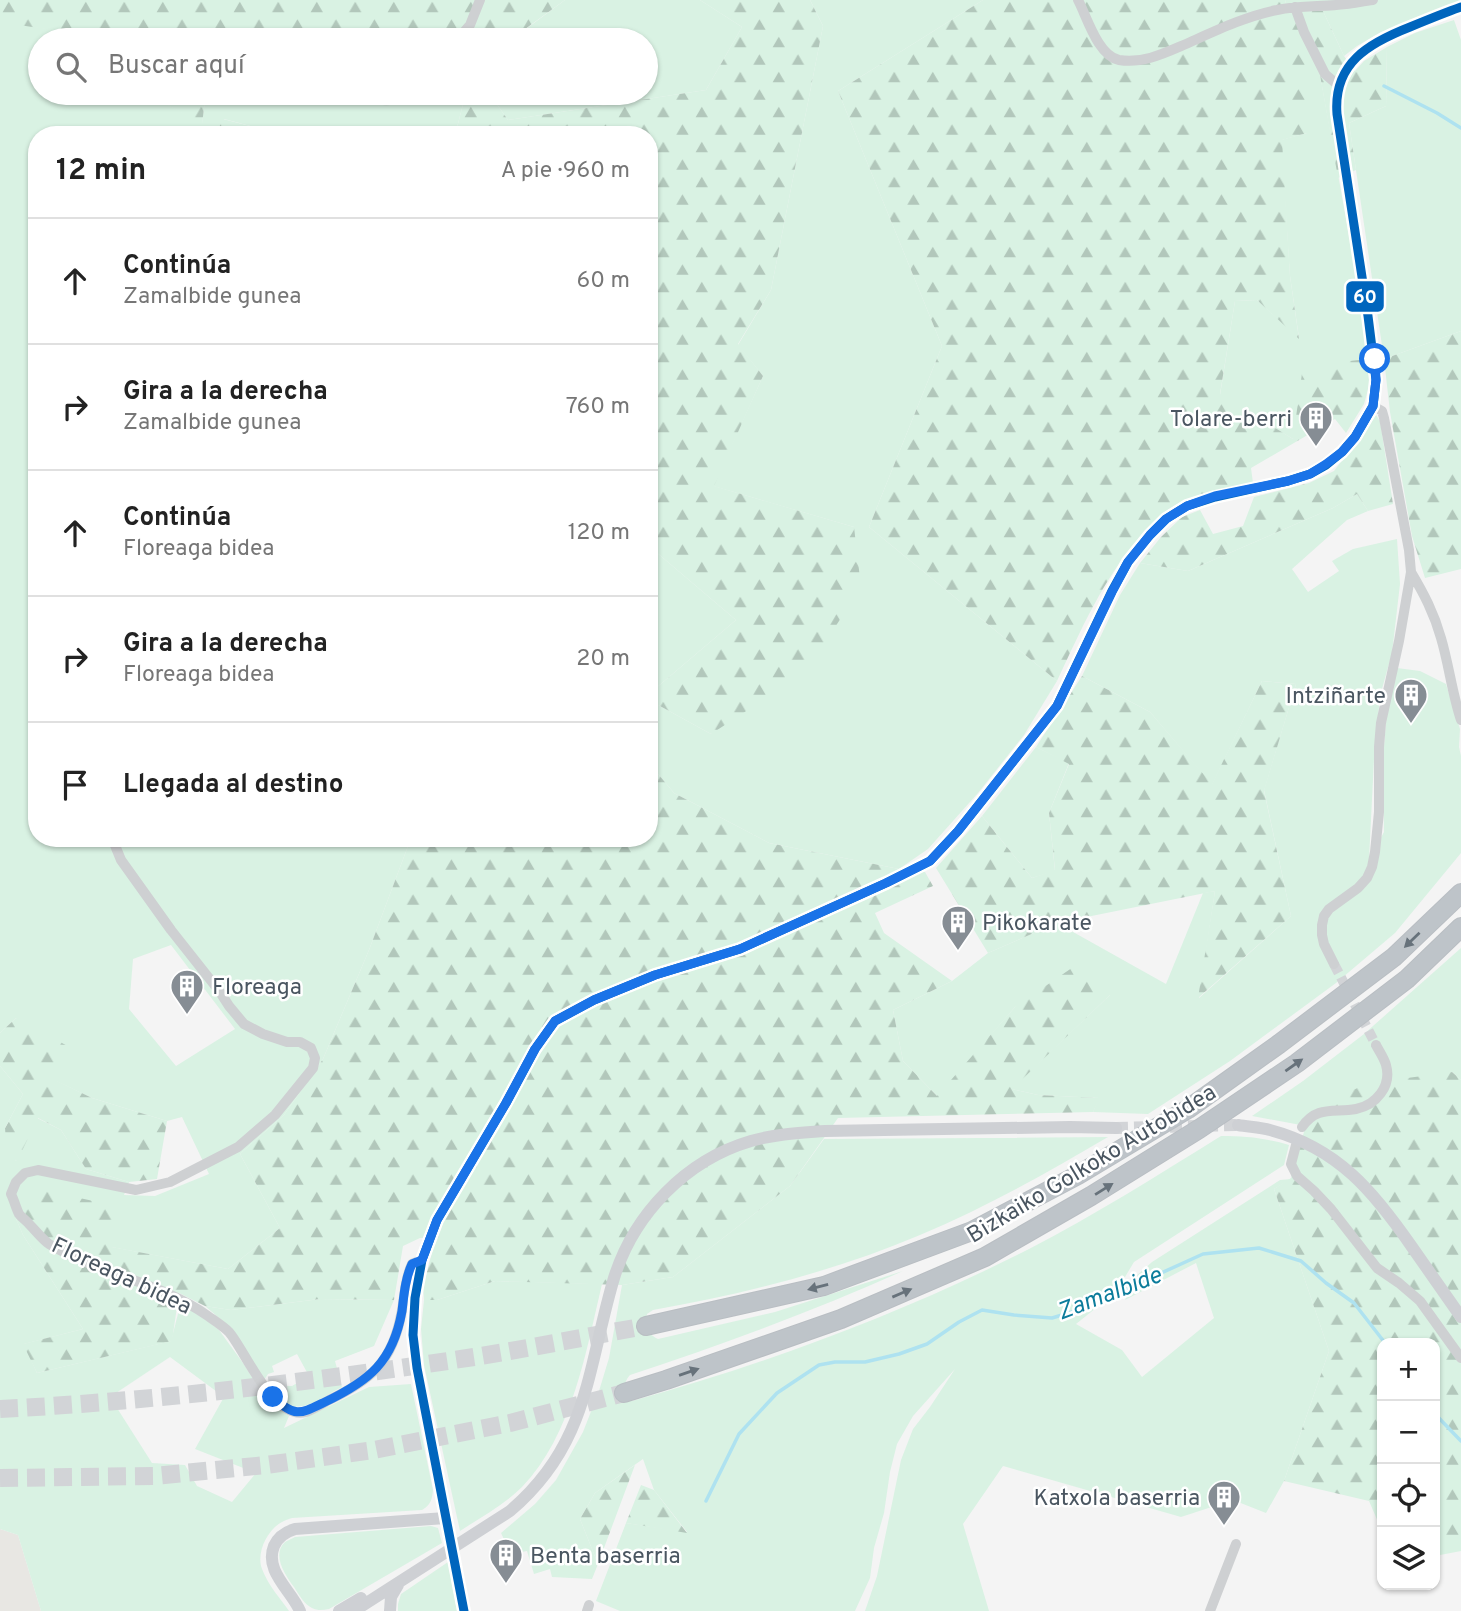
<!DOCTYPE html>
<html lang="es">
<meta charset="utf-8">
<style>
:root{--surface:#fff;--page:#f6f6f6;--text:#222;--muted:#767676;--line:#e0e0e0}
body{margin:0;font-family:Overpass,sans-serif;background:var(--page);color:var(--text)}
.controls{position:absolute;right:21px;bottom:21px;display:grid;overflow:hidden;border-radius:14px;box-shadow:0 2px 5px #0004}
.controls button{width:63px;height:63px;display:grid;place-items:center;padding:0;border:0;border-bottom:2px solid var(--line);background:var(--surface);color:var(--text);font:35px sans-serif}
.stop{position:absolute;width:21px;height:21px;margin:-16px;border:5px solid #1a73e8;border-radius:50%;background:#fff}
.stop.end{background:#1a73e8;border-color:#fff;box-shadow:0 2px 7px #0008}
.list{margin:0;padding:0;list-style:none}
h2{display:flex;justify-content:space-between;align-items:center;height:91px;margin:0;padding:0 28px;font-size:30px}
h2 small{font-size:23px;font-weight:400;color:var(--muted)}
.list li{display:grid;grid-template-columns:46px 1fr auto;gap:21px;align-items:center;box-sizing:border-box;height:126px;padding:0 28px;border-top:2px solid var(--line)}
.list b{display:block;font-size:26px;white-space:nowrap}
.list p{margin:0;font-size:23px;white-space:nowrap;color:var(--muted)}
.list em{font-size:23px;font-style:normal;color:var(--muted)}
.icon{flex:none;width:38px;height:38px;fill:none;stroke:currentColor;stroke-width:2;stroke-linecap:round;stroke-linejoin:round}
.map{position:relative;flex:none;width:1461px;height:1611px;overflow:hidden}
.search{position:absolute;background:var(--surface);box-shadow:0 2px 5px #0004;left:28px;top:28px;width:630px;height:77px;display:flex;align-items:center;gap:18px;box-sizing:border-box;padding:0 24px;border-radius:38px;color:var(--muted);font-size:26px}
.panel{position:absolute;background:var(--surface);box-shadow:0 2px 5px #0004;left:28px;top:126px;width:630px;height:721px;border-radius:28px}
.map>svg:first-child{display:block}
.commercial{fill:#e8e7e3}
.green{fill:#d9f2e3;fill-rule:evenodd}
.forest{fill:url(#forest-firs)}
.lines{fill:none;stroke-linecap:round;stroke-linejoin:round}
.stream{stroke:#aee2f0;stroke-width:3.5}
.street-tunnel{stroke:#d2d4d7;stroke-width:10;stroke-dasharray:10 5;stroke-linecap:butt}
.secondary-tunnel{stroke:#d2d4d7;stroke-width:12;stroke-dasharray:12 6;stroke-linecap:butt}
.highway-tunnel{stroke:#d2d4d7;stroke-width:18;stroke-dasharray:18 9;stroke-linecap:butt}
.highway-casing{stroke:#b9bec3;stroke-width:20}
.street{stroke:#ced0d2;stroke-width:10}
.secondary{stroke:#ced0d4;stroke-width:12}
.highway{stroke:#bec4c9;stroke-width:18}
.secondary-bridge{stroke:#ced0d4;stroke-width:12}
.bus-1-casing{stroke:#fff;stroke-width:14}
.bus-1{stroke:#0065bd;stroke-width:9}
.oneway{fill:#67727b}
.route{stroke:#1a73e8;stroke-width:9}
.labels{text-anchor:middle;stroke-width:5;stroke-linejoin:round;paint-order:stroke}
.poi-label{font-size:23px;fill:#4a5661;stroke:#fff;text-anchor:end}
.street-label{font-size:23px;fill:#4a5661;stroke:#fff}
.water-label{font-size:24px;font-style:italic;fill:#0c7c9b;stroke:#fff}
.line-badge{stroke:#fff;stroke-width:2.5}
.badge-label{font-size:19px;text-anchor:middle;font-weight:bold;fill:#fff}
</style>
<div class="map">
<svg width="1461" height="1611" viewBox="0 0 1461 1611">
<defs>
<pattern id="forest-firs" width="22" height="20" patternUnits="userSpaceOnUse" patternTransform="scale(1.75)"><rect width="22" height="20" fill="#d9f2e3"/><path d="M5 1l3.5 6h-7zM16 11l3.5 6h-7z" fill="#b2c7bb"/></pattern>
</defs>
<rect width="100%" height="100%" fill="#f4f4f4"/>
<path class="commercial" d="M0 1529 18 1535 41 1611H0Z"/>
<path class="green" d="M565 0H700L742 27 706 90 508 120 489 93H646V40H511Z
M810 0H983L838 91 942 346 869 527 1057 681 1024 735 978 793 928 849 899 869 769 843 674 793 649 763V700L711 734 854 527 713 486 763 376 738 345 771 290 823 26Z
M1285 0H1461V3L1381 32 1357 46 1344 56 1323 11 1288 10Z
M1454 20 1461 40V331L1384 359 1349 123 1386 106 1387 47 1415 33Z
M0 21 90 36 92 40H40V93H146L202 123 206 93H320L380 105H397L415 97 419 93H466L455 135H285L224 119 215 135H37V838H411L369 950 323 1059 284 1115 240 1154 280 1228 228 1269 111 1247 120 1207 14 1214 23 1235 83 1329 24 1344 37 1373 171 1341 180 1306 196 1312 219 1330 243 1363 268 1403 289 1416 284 1428 369 1387 411 1384 433 1490C432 1499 431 1505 422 1510L292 1518C289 1519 285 1520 282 1522 267 1530 256 1553 262 1569 268 1585 280 1598 289 1611H41L18 1535 0 1529V1066L23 1094 5 1128 16 1161 37 1118 61 1130 86 1169 129 1182 124 1195 155 1196 209 1174 182 1117 167 1121 92 1098 56 1081 16 1018 0 1033ZM171 945 235 1029 176 1066 129 1009 133 959ZM170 1357 224 1397 195 1449 256 1473 232 1502 197 1486 185 1465 152 1463 110 1397Z
M1307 69H1319L1352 252 1368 359 1293 439 1220 395 1235 301 1257 300 1299 338 1290 276 1281 140 1307 133Z
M1357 494 1368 511 1347 520 1292 569 1308 592 1339 571 1332 561 1353 549 1397 539 1400 584 1392 653 1380 696 1374 759 1369 860 1384 832 1383 758 1387 711 1397 668 1420 671 1446 684 1460 729 1459 747 1461 756V853L1395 933 1336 983 1230 1061 1148 1114 1093 1112 1099 1098 1038 1095 1011 1089 1110 995 1015 1007 938 1097 903 1061 893 1010 952 981 988 953 1057 923 1166 984 1203 893 1215 891 1199 998 1291 916 1264 790 1296 684 1262 681 1212 785 1150 712 1082 676 1120 595 1140 563 1188 571 1333 508Z
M649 546 736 620 649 694Z
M1036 747 1069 763 1049 813 1055 871 1032 878 982 816Z
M1461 948V1080L1452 1072 1306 1126 1252 1116 1303 1081 1364 1034Z
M1221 1136C1245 1136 1266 1138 1289 1145L1284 1165 1134 1262 1116 1292 1076 1324 1122 1350 1142 1377 1214 1318 1196 1263 1125 1300 1135 1277 1152 1262 1280 1180 1291 1179 1274 1189 1329 1351 1284 1481 1266 1513 1233 1500 1181 1517 1003 1466 963 1524 989 1611H865L877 1576 901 1460 913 1429 930 1407 955 1369 913 1416 897 1444 890 1472 884 1513 874 1548 870 1578 855 1611H620L596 1601 626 1523 687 1532 654 1490 643 1459 595 1493 580 1519 598 1564 592 1579 552 1577 550 1569 534 1574 527 1551 511 1554 501 1533 535 1504 556 1480 583 1432 599 1391 609 1358 622 1285 673 1277 790 1186 824 1139 1108 1137C1047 1173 985 1208 920 1235 835 1271 744 1294 653 1310L647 1314C644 1326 647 1334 658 1339L775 1312 903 1271C814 1311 723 1344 630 1375 622 1384 623 1393 632 1401 769 1363 903 1313 1029 1249 1095 1215 1158 1175 1221 1136Z
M495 1281 602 1284C586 1352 572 1435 522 1487 504 1505 481 1517 460 1531L424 1365 421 1329 424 1300H437Z
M320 1299 394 1300 374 1346 335 1361 342 1387C314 1401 297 1421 272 1391L286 1386H292L309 1376 297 1354 272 1366 274 1372 268 1374 264 1380 233 1330 205 1306 231 1310Z
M431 1526 438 1528 442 1543 329 1609C323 1610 318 1611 312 1608 304 1604 299 1595 294 1587 286 1576 271 1555 285 1542 288 1540 292 1539 295 1537Z
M448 1562 457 1611H398V1604L401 1594Z"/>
<path class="forest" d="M0 0H565L510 40H92L90 36 0 22Z
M700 0H810L823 26 771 290 738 344 763 376 714 486 854 527 861 587 806 672 711 734 649 700V694L736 620 649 546V135H455L466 93H489L508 120 706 90 742 27Z
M983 0H1285L1288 10 1323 11 1344 56 1355 71 1364 61 1387 47 1386 106 1349 123 1356 170 1338 178 1319 69H1307V133L1282 140 1290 276 1299 339 1257 300 1235 301 1220 394 1293 439 1303 366 1368 359 1370 383 1364 404 1346 433 1335 419 1251 468 1253 483C1229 488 1197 493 1176 505 1161 513 1151 525 1140 537 1103 579 1081 630 1057 681L869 527 942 346 838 91Z
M146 93H206L202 124Z
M223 119 285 135H215Z
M1461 331V569L1425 578 1412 536 1390 412 1384 359Z
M1376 415 1380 421 1393 504 1368 511 1357 494 1333 508 1188 571 1140 563 1161 537 1182 517 1200 510 1213 534 1243 526 1254 497 1309 483 1334 471Z
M1082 676 1150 712 1212 784 1262 681 1296 684 1264 791 1291 916 1198 998 1215 891 1057 923 988 953 936 868 982 816 1032 878 1055 870 1049 813 1069 764 1036 747Z
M649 763 674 793 769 843 899 869 925 872 933 886 875 913 884 933 952 981 893 1010 903 1061 937 1096 1015 1007 1082 961 1111 994 1012 1089 1038 1095 1100 1098 1093 1112 838 1118 790 1186 673 1277 622 1285 495 1281 437 1300H424L423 1287 436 1237 420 1238 403 1246 394 1300 320 1299 231 1310 205 1306 179 1293 172 1341 37 1373 23 1344 83 1329 23 1235 14 1214 24 1186 121 1207 112 1247 228 1269 280 1228 240 1154 284 1115 323 1059 369 950 411 838H649Z
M16 1018 73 1049 57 1081 92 1098 167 1121 157 1179 129 1182 86 1169 61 1130 38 1118 17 1161 7 1154 5 1128 23 1094 0 1066V1033Z
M1452 1072 1461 1080V1551L1435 1556V1343H1382V1531L1369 1501 1284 1481 1329 1351 1274 1189 1291 1178 1311 1107 1370 1083Z
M635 1465 598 1564 580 1519 595 1493Z
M641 1485 654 1490 687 1533 626 1523Z"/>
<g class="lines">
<path class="stream" d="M1384 86 1437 113 1461 128
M1435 1414 1461 1441
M706 1501 739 1434 777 1393 819 1365 835 1362H865L899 1354 927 1344 959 1322 982 1310 1014 1315 1052 1318 1082 1309 1203 1254 1259 1248 1301 1261 1326 1283 1354 1303 1385 1343"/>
<path class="street-tunnel" d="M1334 964 1376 1045"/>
<path class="secondary-tunnel" d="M1116 1128 1238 1125"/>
<path class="highway-tunnel" d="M0 1409C159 1401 317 1381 474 1357 532 1348 589 1336 646 1326
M0 1478 154 1476 266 1465 374 1450 510 1423 624 1393"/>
<defs>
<path id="highway" d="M646 1326 824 1286 972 1231 1078 1175 1188 1109 1279 1044 1394 957 1461 893
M624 1393 666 1380 841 1319 985 1257 1091 1196 1199 1129 1297 1063 1407 979 1461 927"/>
</defs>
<use href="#highway" class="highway-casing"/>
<path class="street" d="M1078 0C1087 17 1098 56 1119 60 1143 64 1165 53 1186 44 1215 31 1246 16 1277 10 1300 5 1323 7 1346 4 1355 3 1364 1 1373 0
M1295 7 1304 32 1325 74 1339 86
M128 34 137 40
M457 40 470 25 480 0
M351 93C372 100 393 105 414 93
M1411 572C1424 594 1434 613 1441 638 1449 665 1452 693 1461 720
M37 679V680
M112 838 121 860 171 930 220 992 229 1006 244 1024 263 1034 287 1042H300L311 1048 315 1058 313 1068 275 1115 238 1147 170 1182 136 1190 38 1170 25 1173 16 1182 11 1194C14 1200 16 1208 19 1214 22 1218 27 1221 30 1225 36 1231 42 1239 49 1244 99 1274 160 1282 208 1316 215 1321 223 1326 229 1332 246 1352 273 1421 306 1412 314 1409 322 1404 329 1400 371 1380 392 1362 401 1315 405 1298 404 1280 412 1264L422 1260
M1334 964 1324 944 1322 935V925L1324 916 1329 909 1358 888 1367 878 1372 867 1375 852 1379 812V747L1381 723 1399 641 1411 572 1409 550 1384 418 1382 411 1373 406
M1302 1127C1317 1105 1334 1113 1356 1109 1376 1105 1392 1086 1386 1065 1384 1058 1379 1051 1376 1045
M1296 1145 1291 1164 1297 1176 1314 1191 1331 1209 1377 1268 1399 1283 1420 1301 1461 1358
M587 1611 589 1605
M1210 1611 1236 1544"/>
<path class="secondary" d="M1238 1125C1249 1127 1260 1127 1270 1130 1338 1148 1374 1192 1412 1247 1428 1270 1445 1294 1461 1317
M450 1538 417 1368 413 1335 415 1298 422 1260 437 1220 506 1103 535 1049 555 1021 594 1000 655 975 740 949 886 883 930 861 958 831 1057 706 1112 591 1128 562 1150 535 1166 519 1187 506 1215 497 1288 481 1310 474 1326 465 1342 452 1355 437 1373 406 1376 380 1368 316 1337 114C1333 63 1369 43 1410 27 1427 20 1444 13 1461 7
M454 1560 464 1611
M300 1611C291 1590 264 1571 274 1546 278 1537 285 1532 295 1529L445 1518
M339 1611 361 1598
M354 1611 510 1511C589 1444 587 1369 614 1278 634 1214 686 1160 751 1141 775 1134 800 1133 825 1131L1070 1127 1116 1128
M390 1611 391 1597 398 1585"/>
<use href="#highway" class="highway"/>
<path class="secondary-bridge" d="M450 1538 454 1560"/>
<defs>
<path id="bus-1" d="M464 1611 417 1368 413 1335 415 1298 422 1260 437 1220 506 1103 535 1049 555 1021 594 1000 655 975 740 949 886 883 930 861 958 831 1057 706 1112 591 1128 562 1150 535 1166 519 1187 506 1215 497 1288 481 1310 474 1326 465 1342 452 1355 437 1373 406 1376 380 1368 316 1337 114C1333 63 1369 43 1410 27 1427 20 1444 13 1461 7"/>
</defs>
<use href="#bus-1" class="bus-1-casing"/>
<use href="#bus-1" class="bus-1"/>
</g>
<defs><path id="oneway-solid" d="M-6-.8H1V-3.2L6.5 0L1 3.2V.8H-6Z" transform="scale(1.75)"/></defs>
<g class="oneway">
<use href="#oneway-solid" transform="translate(1412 940) rotate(136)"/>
<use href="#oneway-solid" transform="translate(1294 1065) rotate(-35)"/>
<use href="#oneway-solid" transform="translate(1104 1189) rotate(-32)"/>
<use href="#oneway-solid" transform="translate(818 1287) rotate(165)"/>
<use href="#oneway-solid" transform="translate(902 1293) rotate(-23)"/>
<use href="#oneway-solid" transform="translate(689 1372) rotate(-19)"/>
</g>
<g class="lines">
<path class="route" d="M273 1397C295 1418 300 1414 325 1402 369 1381 393 1362 402 1311 404 1295 405 1279 412 1264L422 1260 437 1220 506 1103 535 1049 555 1021 594 1000 655 975 740 949 886 883 930 861 958 831 1057 706 1112 592 1128 562 1150 535 1166 519 1187 506 1215 496 1288 481 1310 474 1326 464 1342 452 1355 437 1373 406 1376 380 1375 359"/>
</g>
<defs>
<symbol id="building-pin" viewBox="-11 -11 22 30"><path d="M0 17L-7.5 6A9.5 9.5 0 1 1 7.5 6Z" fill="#868d94" stroke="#fff"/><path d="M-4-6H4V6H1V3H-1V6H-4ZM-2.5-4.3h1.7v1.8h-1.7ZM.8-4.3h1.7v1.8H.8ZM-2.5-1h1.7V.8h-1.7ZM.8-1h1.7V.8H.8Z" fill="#fff"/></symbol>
</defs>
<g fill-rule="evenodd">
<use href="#building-pin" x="1297" y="399" width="38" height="52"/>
<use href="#building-pin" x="1392" y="676" width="38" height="52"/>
<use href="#building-pin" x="939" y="903" width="38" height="52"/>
<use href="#building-pin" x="168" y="967" width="38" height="52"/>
<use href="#building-pin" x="1205" y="1478" width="38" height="52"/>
<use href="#building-pin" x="487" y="1536" width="38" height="52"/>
</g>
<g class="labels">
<g class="poi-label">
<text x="1292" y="426">Tolare-berri</text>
<text x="1386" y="703">Intziñarte</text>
<text x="982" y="930" text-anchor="start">Pikokarate</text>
<text x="212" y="994" text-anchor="start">Floreaga</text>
<text x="1200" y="1505">Katxola baserria</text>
<text x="530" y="1563" text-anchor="start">Benta baserria</text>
</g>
<g class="street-label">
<text transform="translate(1091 1163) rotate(-31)" y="8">Bizkaiko Golkoko Autobidea</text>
<text transform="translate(122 1275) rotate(25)" y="8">Floreaga bidea</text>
</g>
<g class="water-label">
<text transform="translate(1109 1293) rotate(-21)" y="8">Zamalbide</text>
</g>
</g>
<rect class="line-badge" x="1345" y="280" width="40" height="33" rx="7" fill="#0065bd"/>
<g class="badge-label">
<text x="1365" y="303">60</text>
</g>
</svg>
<div class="controls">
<button>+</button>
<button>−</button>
<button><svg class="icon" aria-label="locate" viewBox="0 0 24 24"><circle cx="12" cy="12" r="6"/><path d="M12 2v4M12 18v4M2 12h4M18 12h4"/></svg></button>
<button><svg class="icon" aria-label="layers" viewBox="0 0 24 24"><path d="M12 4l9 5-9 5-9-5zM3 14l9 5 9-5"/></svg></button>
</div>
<div class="stop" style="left:1375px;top:359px"></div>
<div class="stop end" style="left:273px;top:1397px"></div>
<div class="search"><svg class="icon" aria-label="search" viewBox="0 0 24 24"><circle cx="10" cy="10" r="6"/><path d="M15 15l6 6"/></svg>Buscar aquí</div>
<section class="panel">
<h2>12 min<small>A pie · 960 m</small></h2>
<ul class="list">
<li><svg class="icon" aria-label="ahead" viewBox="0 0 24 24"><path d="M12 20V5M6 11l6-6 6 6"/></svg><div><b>Continúa</b><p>Zamalbide gunea</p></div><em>60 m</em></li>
<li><svg class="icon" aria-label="right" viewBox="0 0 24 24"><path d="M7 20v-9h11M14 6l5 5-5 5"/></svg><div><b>Gira a la derecha</b><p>Zamalbide gunea</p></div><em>760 m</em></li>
<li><svg class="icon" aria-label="ahead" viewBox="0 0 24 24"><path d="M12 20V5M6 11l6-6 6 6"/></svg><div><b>Continúa</b><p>Floreaga bidea</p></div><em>120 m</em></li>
<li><svg class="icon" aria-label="right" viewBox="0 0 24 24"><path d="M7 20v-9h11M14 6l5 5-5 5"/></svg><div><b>Gira a la derecha</b><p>Floreaga bidea</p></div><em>20 m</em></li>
<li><svg class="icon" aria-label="arrive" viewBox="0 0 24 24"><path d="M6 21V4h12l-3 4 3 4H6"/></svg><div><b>Llegada al destino</b></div></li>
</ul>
</section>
</div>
